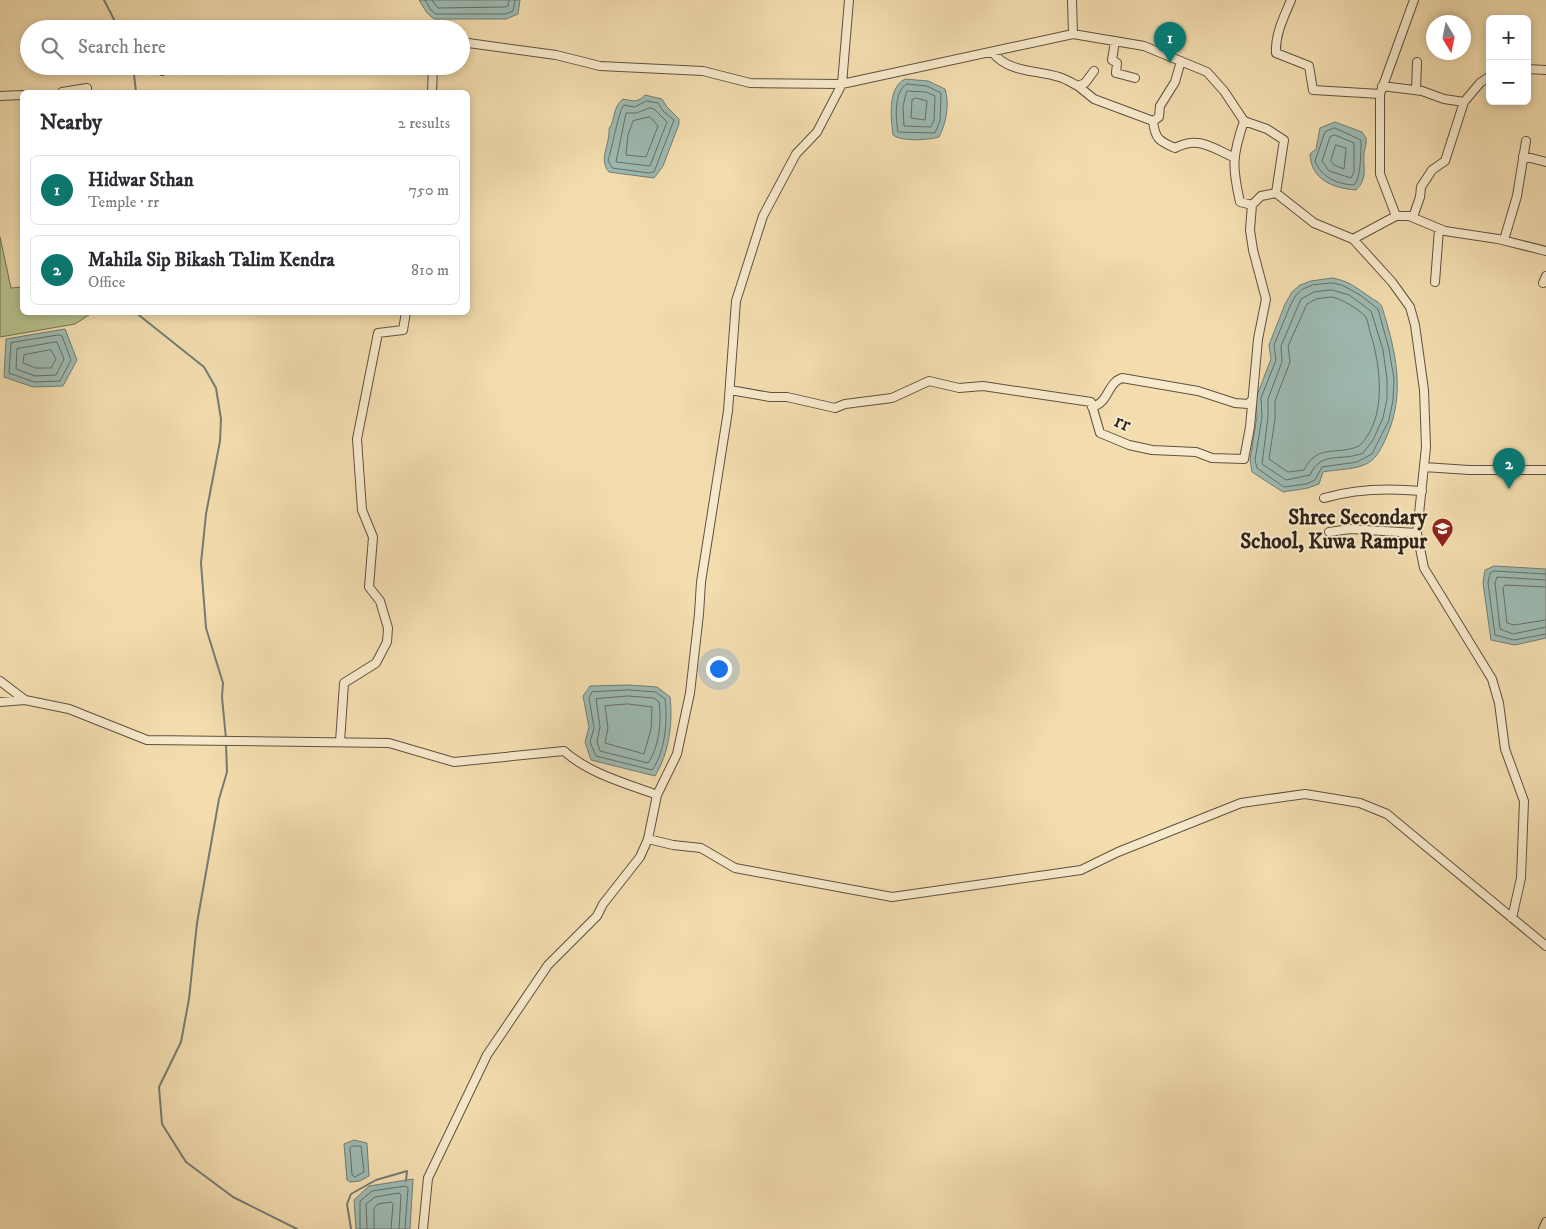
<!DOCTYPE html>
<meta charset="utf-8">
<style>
:root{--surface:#fff;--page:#f2f2f3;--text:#2b2b33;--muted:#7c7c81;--line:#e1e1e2;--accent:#0f766e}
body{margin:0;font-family:"IM FELL DW Pica",serif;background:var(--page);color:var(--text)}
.controls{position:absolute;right:15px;top:15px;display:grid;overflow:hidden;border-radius:8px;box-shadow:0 2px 8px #0003}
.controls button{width:45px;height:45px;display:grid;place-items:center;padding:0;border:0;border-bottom:1px solid var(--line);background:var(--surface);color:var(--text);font:25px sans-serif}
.compass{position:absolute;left:1426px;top:15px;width:45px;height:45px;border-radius:50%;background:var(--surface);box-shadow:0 2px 8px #0003;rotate:170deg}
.you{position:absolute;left:718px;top:668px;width:18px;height:18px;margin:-12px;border:4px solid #fff;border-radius:50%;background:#1a73e8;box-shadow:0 0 0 8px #1a73e833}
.badge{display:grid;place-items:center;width:32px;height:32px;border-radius:50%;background:var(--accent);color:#fff;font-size:16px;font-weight:700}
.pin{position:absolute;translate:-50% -41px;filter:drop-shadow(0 1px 2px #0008)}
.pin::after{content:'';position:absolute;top:26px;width:18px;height:15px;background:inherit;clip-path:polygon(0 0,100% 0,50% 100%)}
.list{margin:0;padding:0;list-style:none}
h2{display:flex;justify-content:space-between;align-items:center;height:65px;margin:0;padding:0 20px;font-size:21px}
h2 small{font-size:16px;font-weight:400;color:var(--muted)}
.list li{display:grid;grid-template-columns:32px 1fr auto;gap:15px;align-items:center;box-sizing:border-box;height:70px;margin:0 10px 10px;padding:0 10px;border:1px solid var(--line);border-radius:8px}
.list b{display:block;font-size:19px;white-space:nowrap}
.list p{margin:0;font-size:16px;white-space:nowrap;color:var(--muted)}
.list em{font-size:16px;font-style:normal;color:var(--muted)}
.icon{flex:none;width:28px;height:28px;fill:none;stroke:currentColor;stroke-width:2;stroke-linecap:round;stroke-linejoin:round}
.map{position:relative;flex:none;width:1546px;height:1229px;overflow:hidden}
.search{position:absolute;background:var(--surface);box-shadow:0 2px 8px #0003;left:20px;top:20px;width:450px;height:55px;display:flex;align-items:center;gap:12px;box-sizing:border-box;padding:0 18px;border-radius:28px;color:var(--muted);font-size:19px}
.panel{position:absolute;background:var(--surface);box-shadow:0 2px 8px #0003;left:20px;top:90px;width:450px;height:225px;border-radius:8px}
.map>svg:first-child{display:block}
.green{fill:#b7c28d;stroke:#727254}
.water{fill:#9dbab2;stroke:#717d75}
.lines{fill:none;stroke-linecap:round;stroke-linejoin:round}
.shore{stroke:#666e66;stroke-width:1}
.stream{stroke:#717d75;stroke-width:2}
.street-casing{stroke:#5f513f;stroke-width:10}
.street{stroke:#f7e9cb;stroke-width:8}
.labels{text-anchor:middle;stroke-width:4;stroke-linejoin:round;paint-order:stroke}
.street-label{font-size:21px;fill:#2e221a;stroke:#f7e9cb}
.poi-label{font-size:21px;font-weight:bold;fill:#2e221a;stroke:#f7e9cb;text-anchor:end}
</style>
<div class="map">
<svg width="1546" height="1229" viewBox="0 0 1546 1229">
<rect width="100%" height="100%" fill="#f3ddaf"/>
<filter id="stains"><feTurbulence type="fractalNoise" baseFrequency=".004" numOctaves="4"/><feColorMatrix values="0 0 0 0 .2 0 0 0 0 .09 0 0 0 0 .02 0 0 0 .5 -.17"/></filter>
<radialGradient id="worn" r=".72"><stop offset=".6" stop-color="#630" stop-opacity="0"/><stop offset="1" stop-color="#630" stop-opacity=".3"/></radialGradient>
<path class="green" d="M0 237 11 288 22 287V312L92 313 75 324 0 337Z"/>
<path class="water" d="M419 0H520L518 14 506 19H434L427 13Z
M905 79 928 81 945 89C950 103 946 124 939 137 929 140 901 142 893 135 891 119 887 88 905 79Z
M645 95 662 99 667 107 679 119V124L663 166 654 178 609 172C598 159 610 146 609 129 616 118 612 108 623 99 633 101 638 103 645 95Z
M1335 122 1362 132 1366 138C1367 143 1365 148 1364 153 1363 169 1368 178 1356 190 1333 188 1311 180 1310 154L1316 149 1320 128Z
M1332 278C1350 281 1356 288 1370 297 1375 301 1379 301 1382 307 1396 352 1406 394 1386 438 1382 447 1377 458 1368 463 1356 470 1338 469 1323 472L1319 484 1308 488 1283 492 1252 472 1250 460 1257 416 1256 398 1271 359 1269 345 1285 304 1292 292 1300 285 1311 281Z
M65 329 77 360 63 386 33 387 4 377 6 339Z
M1494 566 1546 569V638L1515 645 1491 640 1483 583 1485 570Z
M629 685 657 687 670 697C673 723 669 753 655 776L591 760 585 742 589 727 583 696 590 686Z
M354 1140 367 1143 369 1176 360 1181 350 1182 347 1180 344 1144Z
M413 1179 410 1229H356L354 1200 369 1186Z"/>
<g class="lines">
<path class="shore" d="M425 0 431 10 436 14H506L513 11 515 0
M432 0 438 8 505 7 508 6 509 0
M907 84 927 86 941 93 940 121 935 133 898 132C896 120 893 91 907 84Z
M907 91 926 92 935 96 934 120 931 127 904 126 903 107Z
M916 98 927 101 925 120 911 118 912 100Z
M647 101 658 103 663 111 674 120 654 172 649 173 612 168 608 160C612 149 619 109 624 105L634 107Z
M650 108 654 109 667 122 650 166 616 162 626 113H636Z
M650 117 658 126 646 157 626 155 628 135 633 121Z
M1335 128 1361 140C1361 151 1361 178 1354 185 1337 184 1322 178 1315 161L1325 132Z
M1335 135 1354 143V172L1351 178 1329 171 1322 161 1330 137Z
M1336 145 1346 148 1344 169 1334 165 1331 161Z
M1332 283 1342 285 1360 295 1378 309 1389 349 1394 379 1393 400 1389 420 1372 454 1357 462 1322 467 1315 480 1306 484 1284 487 1257 468 1255 460 1262 417 1261 398 1276 360 1274 345 1290 306 1296 295 1303 289 1312 285Z
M1332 290 1349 295 1371 311 1383 350 1387 379V399L1383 418 1373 440 1363 453C1342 462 1321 450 1310 475L1286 480 1262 464 1268 417V399L1282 362 1281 346 1301 299 1314 292Z
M1332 297C1340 298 1360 310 1365 316 1368 320 1369 330 1371 335 1381 368 1387 420 1359 446 1337 456 1317 443 1304 470L1288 472 1269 459 1275 419V401L1290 362 1288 346 1307 304 1316 299Z
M59 335 62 336 71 360 60 381 34 382 9 373 11 343Z
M57 342 64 359 56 375 35 376 16 369 17 349Z
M51 350 56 359 51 368H36L23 363 24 355Z
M1546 574 1494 571 1490 573 1488 583 1495 635 1514 640 1546 634
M1546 580 1497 577 1495 583 1500 629 1513 634 1546 627
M1546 587 1505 585 1503 588 1507 623 1514 625 1546 620
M629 690 656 692 665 699C668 720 665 753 652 770L596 756 590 742 594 728 589 698 592 692Z
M628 696 654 698 659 702C662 720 659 748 648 763L600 751 597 742 600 727 596 699Z
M628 704 652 707 651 729 644 754 605 743 608 728 605 706Z
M352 1146H361L364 1172 355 1177 352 1175 350 1148Z
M360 1229V1201L372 1191 406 1186 408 1188 405 1229
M367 1229 366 1204 375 1197 399 1193 401 1195 399 1229
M374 1229V1208L378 1204 391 1202 393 1204 391 1229"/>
<path class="stream" d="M104 0 119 29
M133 66 136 92
M135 312 204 367 216 388 221 419 220 441 206 514 201 563 206 628 223 683 222 697 226 739
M226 744 227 772 219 799 197 923 189 999 181 1042 159 1087 162 1124 186 1162 233 1197 297 1229
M351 1229 347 1204 351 1194 376 1180 407 1171 406 1181"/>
<defs>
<path id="street" d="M1072 0 1073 34
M1291 0C1284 17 1275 34 1276 53L1309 66 1313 90 1380 94
M1115 41 1112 60 1117 63 1116 73 1135 78
M461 42 556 55 600 66 703 71 750 83 842 84 1073 34 1144 46 1207 72 1224 91 1244 121 1267 129 1284 140 1276 193 1314 223 1353 239 1392 282 1410 307 1415 325 1424 390 1426 447 1417 533 1424 568 1492 679 1499 703 1505 749 1524 801 1521 878 1512 918
M993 53C1009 73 1038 70 1059 77 1066 79 1072 83 1078 86
M1527 69 1546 70
M162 71 176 66
M1094 71 1085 83 1078 86 1094 99 1153 121C1155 139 1159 141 1175 148 1198 136 1211 147 1233 157
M1382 86 1422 91 1444 99 1464 102 1480 83 1490 76
M1416 90 1417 62
M62 92 87 88
M432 92 433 66
M0 96 22 95
M1153 121 1159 117 1160 106 1175 82 1181 61
M1244 121C1232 156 1232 167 1240 202L1252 205
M1523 156 1546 162
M1396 216 1380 174V94L1414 0
M1413 217 1420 197 1421 187 1432 170 1445 161 1464 102
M1353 239 1396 216H1409L1445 231 1498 239 1546 251
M1504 240 1517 196 1526 141
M1435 282 1439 229
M1543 283 1546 276
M730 390 770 397H787L835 408 845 404 892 398 929 381 959 388 983 386 1091 402 1100 433 1129 445 1152 450 1196 452 1212 458 1244 459 1250 427 1258 339 1266 299 1253 250 1250 230 1252 205 1261 196 1276 193
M1092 407C1109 403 1107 383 1122 378L1198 391 1235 403 1248 404 1251 401
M1424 467 1469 470H1546
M1324 498C1354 489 1390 488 1422 491
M1329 532 1350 529 1417 533
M0 681 25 700
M0 702 25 700 69 709 147 740 389 743 454 762 564 751C590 774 625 783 657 795
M340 742 344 683 376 663 387 642 388 628 380 601 369 587 373 537 362 510 357 439 378 333 403 330 406 312
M648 839 673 845 701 848 735 868 892 897 1081 870 1118 852 1241 803 1305 794 1360 803 1387 814 1546 946
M423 1229 428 1178 487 1055 548 965 597 916 603 904 640 857 648 839 657 795 677 754 690 693 699 614 701 582 728 411 736 301 763 216 796 154 817 132 842 84 849 0
M1543 1229 1546 1222"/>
</defs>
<use href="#street" class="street-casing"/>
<use href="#street" class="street"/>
</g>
<defs>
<symbol id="school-pin" viewBox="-11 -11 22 30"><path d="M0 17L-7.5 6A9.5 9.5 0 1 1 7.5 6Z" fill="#8f2418" stroke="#f7e9cb"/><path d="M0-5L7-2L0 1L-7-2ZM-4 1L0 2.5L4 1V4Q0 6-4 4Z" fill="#fff"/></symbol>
</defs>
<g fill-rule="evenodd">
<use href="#school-pin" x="1430" y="516" width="25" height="34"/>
</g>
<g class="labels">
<g class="street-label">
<text transform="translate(1123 422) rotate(24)" y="7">rr</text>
</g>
<g class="poi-label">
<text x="1427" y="524">Shree Secondary<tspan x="1427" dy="24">School, Kuwa Rampur</tspan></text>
</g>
</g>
<rect width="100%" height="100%" filter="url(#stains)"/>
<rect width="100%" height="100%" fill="url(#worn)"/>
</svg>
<div class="controls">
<button>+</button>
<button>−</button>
</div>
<svg class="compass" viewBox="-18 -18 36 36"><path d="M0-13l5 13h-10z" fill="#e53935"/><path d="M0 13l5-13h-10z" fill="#7c7c81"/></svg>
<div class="you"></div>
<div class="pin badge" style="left:1170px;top:63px">1</div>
<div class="pin badge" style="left:1509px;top:489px">2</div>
<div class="search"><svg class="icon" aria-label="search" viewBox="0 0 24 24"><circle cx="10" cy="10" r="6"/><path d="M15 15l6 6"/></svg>Search here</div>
<section class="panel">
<h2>Nearby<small>2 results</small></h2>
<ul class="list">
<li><span class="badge">1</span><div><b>Hidwar Sthan</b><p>Temple · rr</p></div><em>750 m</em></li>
<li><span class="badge">2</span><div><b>Mahila Sip Bikash Talim Kendra</b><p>Office</p></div><em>810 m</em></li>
</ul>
</section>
</div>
